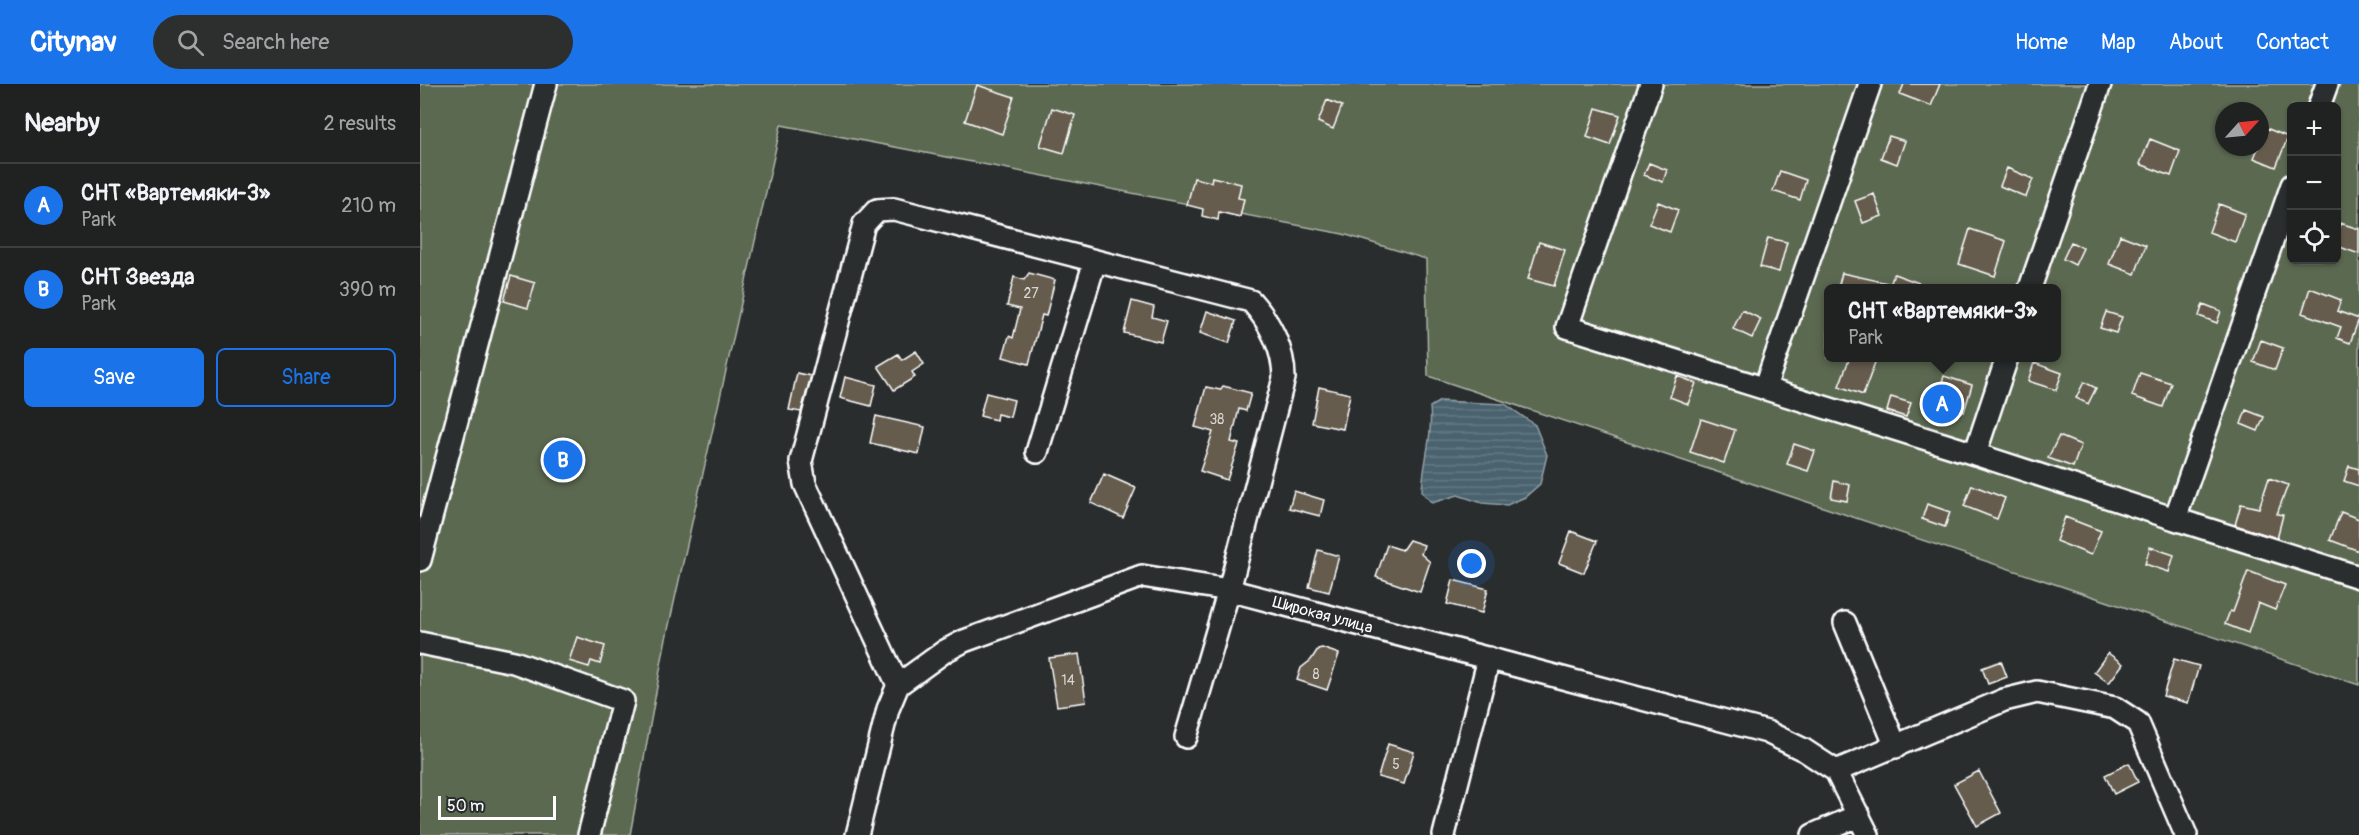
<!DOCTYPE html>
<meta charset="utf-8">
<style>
:root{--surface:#202222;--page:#2d2f2f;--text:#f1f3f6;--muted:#a2a4a5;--line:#3d3f40;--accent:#1a73e8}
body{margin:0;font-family:Pangolin,sans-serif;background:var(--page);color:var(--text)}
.controls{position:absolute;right:18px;top:18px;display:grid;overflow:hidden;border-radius:9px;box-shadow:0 2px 4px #0004}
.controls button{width:54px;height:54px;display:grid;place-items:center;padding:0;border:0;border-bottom:2px solid var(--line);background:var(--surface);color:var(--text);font:30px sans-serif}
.compass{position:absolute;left:1795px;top:18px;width:54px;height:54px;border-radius:50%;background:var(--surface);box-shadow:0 2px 4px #0004;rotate:63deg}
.scale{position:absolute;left:18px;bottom:15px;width:118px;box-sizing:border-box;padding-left:6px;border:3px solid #fff;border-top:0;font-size:16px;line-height:21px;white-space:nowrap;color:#fff;-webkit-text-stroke:4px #2a2d2e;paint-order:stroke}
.you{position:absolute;left:1052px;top:480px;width:21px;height:21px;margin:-15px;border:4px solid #fff;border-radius:50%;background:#1a73e8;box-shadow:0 0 0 9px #1a73e833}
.badge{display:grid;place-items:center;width:39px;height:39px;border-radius:50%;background:var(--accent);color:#fff;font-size:20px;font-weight:700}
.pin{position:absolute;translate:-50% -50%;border:3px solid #fff;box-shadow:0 2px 6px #0006}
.popup{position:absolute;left:1404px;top:200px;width:237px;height:78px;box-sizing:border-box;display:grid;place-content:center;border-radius:9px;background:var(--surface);filter:drop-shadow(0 2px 4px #0005);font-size:20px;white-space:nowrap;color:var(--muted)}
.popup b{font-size:22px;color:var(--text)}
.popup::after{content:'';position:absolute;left:50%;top:100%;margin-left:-12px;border:12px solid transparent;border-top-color:var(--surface)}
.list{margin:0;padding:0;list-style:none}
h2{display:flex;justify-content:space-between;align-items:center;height:78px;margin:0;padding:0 24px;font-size:26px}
h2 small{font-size:20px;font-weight:400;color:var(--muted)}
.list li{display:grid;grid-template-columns:39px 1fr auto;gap:18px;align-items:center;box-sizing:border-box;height:84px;padding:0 24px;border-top:2px solid var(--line)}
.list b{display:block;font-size:22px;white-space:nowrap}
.list p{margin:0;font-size:20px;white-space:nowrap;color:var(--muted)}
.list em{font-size:20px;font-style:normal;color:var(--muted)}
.actions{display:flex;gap:12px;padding:18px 24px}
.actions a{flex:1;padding:14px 0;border:2px solid var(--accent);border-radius:9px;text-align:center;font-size:21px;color:var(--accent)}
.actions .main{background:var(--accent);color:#fff}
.icon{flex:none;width:33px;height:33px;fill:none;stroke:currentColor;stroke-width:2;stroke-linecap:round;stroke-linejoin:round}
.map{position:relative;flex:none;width:1939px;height:751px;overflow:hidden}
header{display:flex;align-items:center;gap:36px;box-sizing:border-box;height:84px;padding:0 30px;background:var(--accent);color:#fff}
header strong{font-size:28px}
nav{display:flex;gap:33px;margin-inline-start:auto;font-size:21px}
.search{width:420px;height:54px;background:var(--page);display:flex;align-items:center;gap:15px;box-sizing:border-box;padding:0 21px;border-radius:33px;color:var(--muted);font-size:22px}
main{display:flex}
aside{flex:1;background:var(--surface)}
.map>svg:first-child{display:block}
.garden{fill:#5b6951;stroke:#adb4a8;stroke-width:1.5;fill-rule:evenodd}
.water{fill:url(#water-rules);stroke:#92a1a8;stroke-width:1.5}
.building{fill:#655c4d;stroke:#fff;stroke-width:1.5}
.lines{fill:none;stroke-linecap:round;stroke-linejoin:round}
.minor-casing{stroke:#fff;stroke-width:26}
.minor{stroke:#2a2d2e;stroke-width:21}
.labels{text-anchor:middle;stroke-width:5;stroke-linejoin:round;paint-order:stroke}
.number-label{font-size:14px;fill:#d8d6d2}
.street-label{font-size:16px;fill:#fff;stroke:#2a2d2e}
</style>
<header>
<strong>Citynav</strong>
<div class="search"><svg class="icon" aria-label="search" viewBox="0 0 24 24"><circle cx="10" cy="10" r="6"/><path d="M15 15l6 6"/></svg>Search here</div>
<nav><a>Home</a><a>Map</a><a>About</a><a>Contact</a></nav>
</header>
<main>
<aside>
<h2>Nearby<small>2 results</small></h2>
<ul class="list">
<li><span class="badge">A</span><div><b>СНТ «Вартемяки-3»</b><p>Park</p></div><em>210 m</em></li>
<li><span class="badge">B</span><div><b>СНТ Звезда</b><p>Park</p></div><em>390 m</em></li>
</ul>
<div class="actions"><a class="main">Save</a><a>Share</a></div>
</aside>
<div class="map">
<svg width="1939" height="751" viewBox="0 0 1939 751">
<defs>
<pattern id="water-rules" width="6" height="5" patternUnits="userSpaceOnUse" patternTransform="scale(1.5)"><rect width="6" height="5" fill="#49626e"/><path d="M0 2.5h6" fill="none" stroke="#647a84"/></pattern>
</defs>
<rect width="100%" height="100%" fill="#2a2d2e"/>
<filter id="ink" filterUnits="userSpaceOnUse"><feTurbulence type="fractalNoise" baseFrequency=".0167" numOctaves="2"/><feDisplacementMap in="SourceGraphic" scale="12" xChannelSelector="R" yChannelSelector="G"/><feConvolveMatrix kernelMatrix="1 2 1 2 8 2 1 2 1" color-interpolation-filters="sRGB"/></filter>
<g filter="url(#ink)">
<path class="garden" d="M0 0H1939V601L1008 292 1006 175 923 150 361 41 245 559 210 751H0ZM1872 22H1916V176H1872ZM1804 27H1840V63H1804ZM1408 204H1636V274H1408Z"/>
<path class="water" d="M1020 317 1085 320 1115 341 1127 371 1120 400 1105 413 1087 421 1062 419 1038 411 1012 419 1002 408C1003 379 1013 353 1010 323Z"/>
<path class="building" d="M1484 0H1520L1511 22 1480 10Z
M557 1 594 13 582 50 545 37Z
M907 16 922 22 913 45 898 38Z
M632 24 655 31 644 69 620 62Z
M1176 24 1200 31 1190 61 1167 53Z
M1846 44 1868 53 1856 83 1834 74Z
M1469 52 1485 57 1477 80 1461 74Z
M1730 55 1760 67 1751 92 1720 80Z
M1229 79 1247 86 1243 98 1224 91Z
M1587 84 1613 95 1606 113 1580 102Z
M1360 87 1386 96 1380 116 1353 107Z
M792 93 821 100 818 114 824 115 820 133 799 128 798 136 782 132 783 125 767 121 774 94 791 98Z
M1454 110 1462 132 1443 139 1435 117Z
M1238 118 1258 126 1250 148 1229 140Z
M1799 120 1825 130 1815 158 1789 148Z
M1920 139 1939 145V170L1917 162Z
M1550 145 1586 157 1575 192 1539 180Z
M1700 151 1726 161 1715 190 1689 180Z
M1348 154 1367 158 1359 188 1340 183Z
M1119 158 1145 166 1134 202 1108 195Z
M1651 158 1663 164 1655 181 1643 175Z
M609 189 635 196 626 232 622 231 609 280 583 273 589 252 593 254 600 225 587 222 594 193 604 196Z
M1422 189 1468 199V204H1418Z
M1474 190 1510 203V204H1469Z
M91 192 115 199 108 224 84 217Z
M1890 204 1921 216 1917 227 1939 235 1930 259 1917 254 1921 243 1882 229Z
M712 217 734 223 732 233 747 237 741 258 704 249Z
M1783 220 1801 227 1797 239 1779 232Z
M1322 226 1341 235 1332 254 1313 245Z
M787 227 816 237 809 259 780 249Z
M1686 228 1702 233 1696 249 1680 244Z
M1841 256 1863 264 1855 286 1833 278Z
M496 267 504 280 492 288 495 293 474 306 458 282 478 270 482 276Z
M1430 273H1457L1443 311 1419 302Z
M1614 279 1642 289 1636 306 1608 297Z
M377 289 391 292 381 328 369 326Z
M1720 289 1751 299 1743 323 1712 312Z
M1257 292 1276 299 1268 320 1250 313Z
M1524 292 1552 301 1544 328 1515 320Z
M425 293 456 301 451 322 420 314Z
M1664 298 1676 304 1668 320 1656 314Z
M803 302 831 309 826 327 819 325 811 358 819 360 807 396 780 387 793 348 775 343 786 303 800 306Z
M899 303 930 310 923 345 892 339Z
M566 309 594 316 590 333 577 330 576 336 560 332Z
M1471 313 1491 319 1486 333 1467 327Z
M1826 326 1844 333 1838 347 1821 340Z
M456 332 505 343 499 370 450 359Z
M1281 335 1315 346 1304 379 1270 368Z
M1639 352 1661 361 1653 383 1628 374Z
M1374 360 1395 367 1388 387 1367 380Z
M1929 382 1939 385V402L1924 397Z
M684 390 716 404 703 434 671 419Z
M1849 394 1868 401 1857 430 1863 431 1857 454 1815 441 1821 420 1839 424Z
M1414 397 1430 401 1427 417 1411 414Z
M1552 401 1585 414 1577 435 1544 422Z
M874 407 904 416 900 432 869 424Z
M1507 420 1530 428 1525 443 1502 435Z
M1921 428 1939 435V467L1910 456Z
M1645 433 1681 447 1671 471 1636 457Z
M1151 447 1177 457 1164 489 1139 479Z
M989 456 1004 461 1001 470 1010 478 1000 508 956 493 967 461 982 466Z
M1730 463 1754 471 1749 488 1725 480Z
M898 466 919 472 909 508 889 503Z
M1828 487 1865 501 1855 526 1838 519 1828 549 1805 540 1810 527 1813 528Z
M1033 496 1068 505 1062 529 1027 520Z
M157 553 185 562 180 580 171 577 169 583 149 577Z
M902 564 919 570 907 606 877 596 881 584 891 576 898 565Z
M1688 569 1703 580 1689 599 1674 588Z
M659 570 666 618 637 622 629 574Z
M1754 575 1779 582 1768 619 1743 612Z
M1581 577 1587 593 1568 600 1562 584Z
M968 660 994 668 984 700 958 693Z
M1709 679 1718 698 1694 710 1685 691Z
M1559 687 1581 729 1557 742 1534 700Z"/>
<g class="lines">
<defs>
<path id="minor" d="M1231 0 1147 243 1555 370 1587 274
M1899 22 1907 0
M1872 101 1755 435 1939 493
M1610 204 1680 0
M1345 303 1450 0
M617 368 675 177
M1555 370 1755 435
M0 476 126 0
M1425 539 1476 663
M0 559 94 578 203 617 169 751
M478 601 385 400 381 377 444 140 457 126 474 125 831 217C850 238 864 266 864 294L809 506 766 653
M1416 687 1584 616 1617 608 1695 624 1718 639 1766 751
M437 751 468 625 478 601 525 567 544 557 722 492 809 506 1347 648 1384 666 1416 687 1448 751
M1024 751 1069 574
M1393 751 1439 731"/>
</defs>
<use href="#minor" class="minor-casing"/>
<use href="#minor" class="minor"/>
</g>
</g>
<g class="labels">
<g class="number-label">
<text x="611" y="214">27</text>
<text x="797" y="340">38</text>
<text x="896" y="595">8</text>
<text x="648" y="601">14</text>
<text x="976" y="685">5</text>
</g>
<g class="street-label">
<text transform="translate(903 530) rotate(15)" y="6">Широкая улица</text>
</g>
</g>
</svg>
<div class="controls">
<button>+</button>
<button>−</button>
<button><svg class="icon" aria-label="locate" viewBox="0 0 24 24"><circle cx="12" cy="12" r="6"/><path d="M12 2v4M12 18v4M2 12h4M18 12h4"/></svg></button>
</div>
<svg class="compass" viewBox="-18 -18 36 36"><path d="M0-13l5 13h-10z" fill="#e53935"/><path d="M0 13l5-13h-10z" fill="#a2a4a5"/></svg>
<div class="scale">50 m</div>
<div class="you"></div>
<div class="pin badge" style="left:1522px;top:320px">A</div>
<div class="popup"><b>СНТ «Вартемяки-3»</b>Park</div>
<div class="pin badge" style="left:143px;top:376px">B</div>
</div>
</main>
